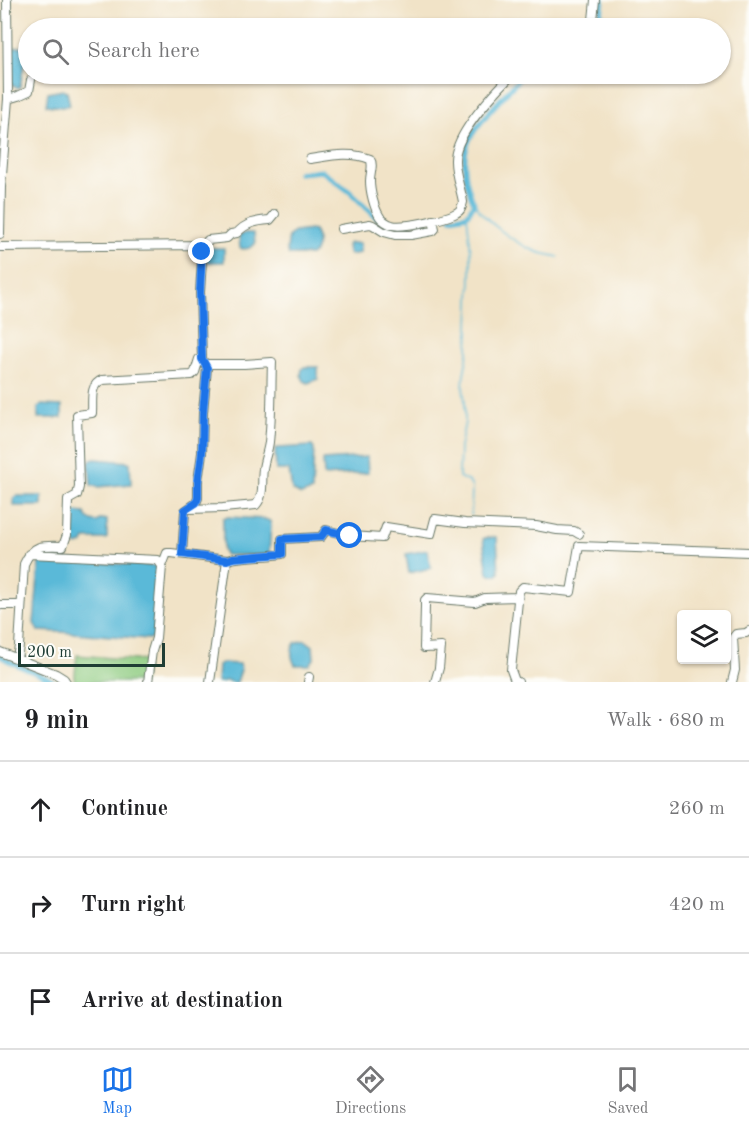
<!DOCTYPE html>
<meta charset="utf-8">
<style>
:root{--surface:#fff;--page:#f6f6f6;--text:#202124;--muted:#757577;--line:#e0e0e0;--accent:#1a73e8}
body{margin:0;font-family:"Old Standard TT",serif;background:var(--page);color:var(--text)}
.controls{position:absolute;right:18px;bottom:18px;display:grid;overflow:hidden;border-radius:6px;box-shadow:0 2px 4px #0004}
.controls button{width:54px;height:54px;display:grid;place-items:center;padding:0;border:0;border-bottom:2px solid var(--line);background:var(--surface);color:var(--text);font:30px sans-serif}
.scale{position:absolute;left:18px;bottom:15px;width:147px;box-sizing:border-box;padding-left:6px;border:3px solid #1f3d34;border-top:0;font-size:16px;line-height:21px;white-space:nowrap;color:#1f3d34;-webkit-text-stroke:4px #fdfcf7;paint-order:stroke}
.stop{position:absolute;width:18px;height:18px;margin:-14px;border:4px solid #1a73e8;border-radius:50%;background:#fff}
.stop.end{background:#1a73e8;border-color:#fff;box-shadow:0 2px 6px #0008}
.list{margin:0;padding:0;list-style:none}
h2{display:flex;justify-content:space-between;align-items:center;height:78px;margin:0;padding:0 24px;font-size:26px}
h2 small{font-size:20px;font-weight:400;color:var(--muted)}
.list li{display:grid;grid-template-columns:39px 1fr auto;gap:18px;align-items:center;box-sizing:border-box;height:96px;padding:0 24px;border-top:2px solid var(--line)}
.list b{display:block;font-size:22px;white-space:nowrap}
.list em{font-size:20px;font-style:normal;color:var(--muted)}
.icon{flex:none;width:33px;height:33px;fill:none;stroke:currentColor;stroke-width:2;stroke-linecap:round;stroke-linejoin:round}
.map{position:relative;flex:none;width:749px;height:682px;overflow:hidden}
.search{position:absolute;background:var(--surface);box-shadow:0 2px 4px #0004;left:18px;right:18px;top:18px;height:66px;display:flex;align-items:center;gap:15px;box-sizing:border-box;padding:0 21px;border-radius:33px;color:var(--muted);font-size:22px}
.sheet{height:366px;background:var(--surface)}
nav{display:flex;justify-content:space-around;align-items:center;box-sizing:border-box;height:84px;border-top:2px solid var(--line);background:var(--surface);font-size:16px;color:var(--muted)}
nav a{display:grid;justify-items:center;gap:3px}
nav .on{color:var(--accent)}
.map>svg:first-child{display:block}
.green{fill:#8fcc82;stroke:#57845b;stroke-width:1.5}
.water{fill:#5ab9d8;stroke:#3c7b86;stroke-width:1.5}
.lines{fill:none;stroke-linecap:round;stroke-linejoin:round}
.stream{stroke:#5ab9d8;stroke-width:1.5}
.canal{stroke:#5ab9d8;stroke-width:5}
.minor-casing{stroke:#687767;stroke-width:10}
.minor{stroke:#fff;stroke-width:8}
.route{stroke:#1a73e8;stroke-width:8}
</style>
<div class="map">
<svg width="749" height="682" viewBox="0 0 749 682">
<rect width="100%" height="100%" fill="#fdfcf7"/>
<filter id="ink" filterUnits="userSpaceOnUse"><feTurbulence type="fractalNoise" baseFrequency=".0167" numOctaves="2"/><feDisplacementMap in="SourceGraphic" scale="12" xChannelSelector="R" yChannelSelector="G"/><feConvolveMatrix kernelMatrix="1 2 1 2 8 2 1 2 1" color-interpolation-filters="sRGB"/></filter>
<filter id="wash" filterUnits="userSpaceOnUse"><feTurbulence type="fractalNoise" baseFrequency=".008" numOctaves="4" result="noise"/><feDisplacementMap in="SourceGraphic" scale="24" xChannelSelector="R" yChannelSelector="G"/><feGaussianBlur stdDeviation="1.35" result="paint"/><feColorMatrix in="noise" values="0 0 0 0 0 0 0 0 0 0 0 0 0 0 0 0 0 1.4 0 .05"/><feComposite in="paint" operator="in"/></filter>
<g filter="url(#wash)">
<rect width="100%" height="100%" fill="#f1e3c7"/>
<path class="green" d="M77 655 146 661 143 682H74Z"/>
<path class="water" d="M17 47H23L25 50 27 61 24 64 20 87 17 88 12 85 10 80V49Z
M63 90 67 92 70 105 62 107 46 105 48 93Z
M311 230 314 231C318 237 318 245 315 252L311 255H289L287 250 289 236 295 232Z
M245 233H254L255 244C251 248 246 250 240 248L239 236Z
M349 243H360V253L350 255 348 253 347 245Z
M206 248H224V262H207Z
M304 367H318V379L308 383 304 381 301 375 302 369Z
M42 405 62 406V418H38V407Z
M312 446 314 449 312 491 301 495 292 490 289 470H276L275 449 278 448Z
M367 457 368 473 324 476 323 460Z
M95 459 129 462 130 463 131 484 97 487 91 485 89 462 91 460Z
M16 496H41L42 497V506H14V498Z
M74 512 85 513C87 519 90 522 97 522L101 519 107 520V538L105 539H85L83 544 77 546 74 544C71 534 69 521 74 512Z
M228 517 265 519 270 521 271 526 269 553 267 555H226L223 551V518Z
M496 537 497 538 499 573 496 575H490L488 573 483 539 485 538Z
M427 550 431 568 409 573 406 554Z
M49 558 86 562 159 566 154 638 149 639 60 632 38 631 34 623 38 578 40 563 44 559Z
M305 640 313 646 314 659 309 665H295C291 657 290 651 295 643Z
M221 663 239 664 241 670 237 682H231L226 680 222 682H217L218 665Z"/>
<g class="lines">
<path class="stream" d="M474 203C485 221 515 243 535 251 542 254 551 255 558 257
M467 215 471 252V276L468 353 464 374 463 387 465 402V422L460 447 459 477 469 482 472 487 471 515"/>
<path class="canal" d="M594 28 600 21 603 0
M299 173 322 171 350 192 378 219
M451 218 467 215 474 203C466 186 461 162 468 143 472 131 482 122 489 112 501 99 512 86 524 74
M387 227 396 230 407 228
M0 656C17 667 37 672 54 682"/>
</g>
</g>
<g filter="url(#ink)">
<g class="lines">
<defs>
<path id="minor" d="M586 28 593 20 595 0
M8 99 18 96 29 91 31 80
M310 159C330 156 350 151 370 159 374 165 370 173 370 181 370 191 374 208 380 217 382 220 388 224 392 225 402 228 446 219 456 213 461 211 462 207 463 202 461 189 455 175 455 161 454 135 495 92 513 74
M341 229 370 224 373 225 384 232 395 235H411L433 231 435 229 433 220
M0 234 1 187 8 99 7 0
M0 247 203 245
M188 509 223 508 256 505C265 495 261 481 263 469 264 460 268 451 269 442 272 415 271 388 272 362L244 364H205
M29 554 158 560 162 566 156 638 152 651 148 682
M182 554 185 511 196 503 198 498V481L202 453 203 412 207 368 202 359 200 292 203 245 208 240 227 238 231 234 237 233C246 223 256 221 270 220L275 214
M227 560C244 555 264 557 282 554V539L321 537 326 530 350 536 382 538 386 527 431 534 435 519 465 523 536 526 557 530 574 531 579 534
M162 566 167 553H171L227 560 210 682
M0 605H21
M0 652 56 674 64 679 66 682
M17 658 19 646 24 564C33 544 43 545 63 546L67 535 68 500 77 495 79 487 77 415 92 413C93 401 89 385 102 380L192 375 195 372 199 359H202
M308 682 309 677
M435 682 439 668 441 647 424 648 425 606V600L427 598 475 602 485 598 518 597
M518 682 515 681 511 670 519 591 523 587 571 592 579 546 749 552
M732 682 735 670 733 638 736 634 746 633 749 631"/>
</defs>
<use href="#minor" class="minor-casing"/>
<use href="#minor" class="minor"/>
</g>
</g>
<g class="lines" filter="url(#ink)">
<path class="route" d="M202 252 200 292 202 359 207 368 203 412 202 453 198 482V498L196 503 185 510 182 554 227 560 233 558 282 554V539L321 537 326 530 350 536"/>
</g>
</svg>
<div class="controls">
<button><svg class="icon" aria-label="layers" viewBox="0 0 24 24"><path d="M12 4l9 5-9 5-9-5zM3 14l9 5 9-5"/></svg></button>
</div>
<div class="scale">200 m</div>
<div class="stop" style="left:350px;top:536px"></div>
<div class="stop end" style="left:202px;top:252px"></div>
<div class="search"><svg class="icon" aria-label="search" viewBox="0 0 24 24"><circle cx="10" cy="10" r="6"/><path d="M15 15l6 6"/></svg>Search here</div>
</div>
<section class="sheet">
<h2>9 min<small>Walk · 680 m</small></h2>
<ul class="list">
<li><svg class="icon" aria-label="ahead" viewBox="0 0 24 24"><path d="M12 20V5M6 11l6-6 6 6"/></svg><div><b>Continue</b></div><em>260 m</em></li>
<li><svg class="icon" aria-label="right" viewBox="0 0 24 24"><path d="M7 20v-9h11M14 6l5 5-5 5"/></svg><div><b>Turn right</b></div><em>420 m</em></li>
<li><svg class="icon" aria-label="arrive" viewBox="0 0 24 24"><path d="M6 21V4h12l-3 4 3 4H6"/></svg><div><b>Arrive at destination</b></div></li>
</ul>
</section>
<nav>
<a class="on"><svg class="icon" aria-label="map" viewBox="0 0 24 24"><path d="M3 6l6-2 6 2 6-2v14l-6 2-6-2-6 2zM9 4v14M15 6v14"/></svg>Map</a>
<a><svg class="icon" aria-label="directions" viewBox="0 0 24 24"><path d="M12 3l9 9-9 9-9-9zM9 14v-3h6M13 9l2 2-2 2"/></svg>Directions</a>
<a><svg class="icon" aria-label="saved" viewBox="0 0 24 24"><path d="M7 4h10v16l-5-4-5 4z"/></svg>Saved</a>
</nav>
